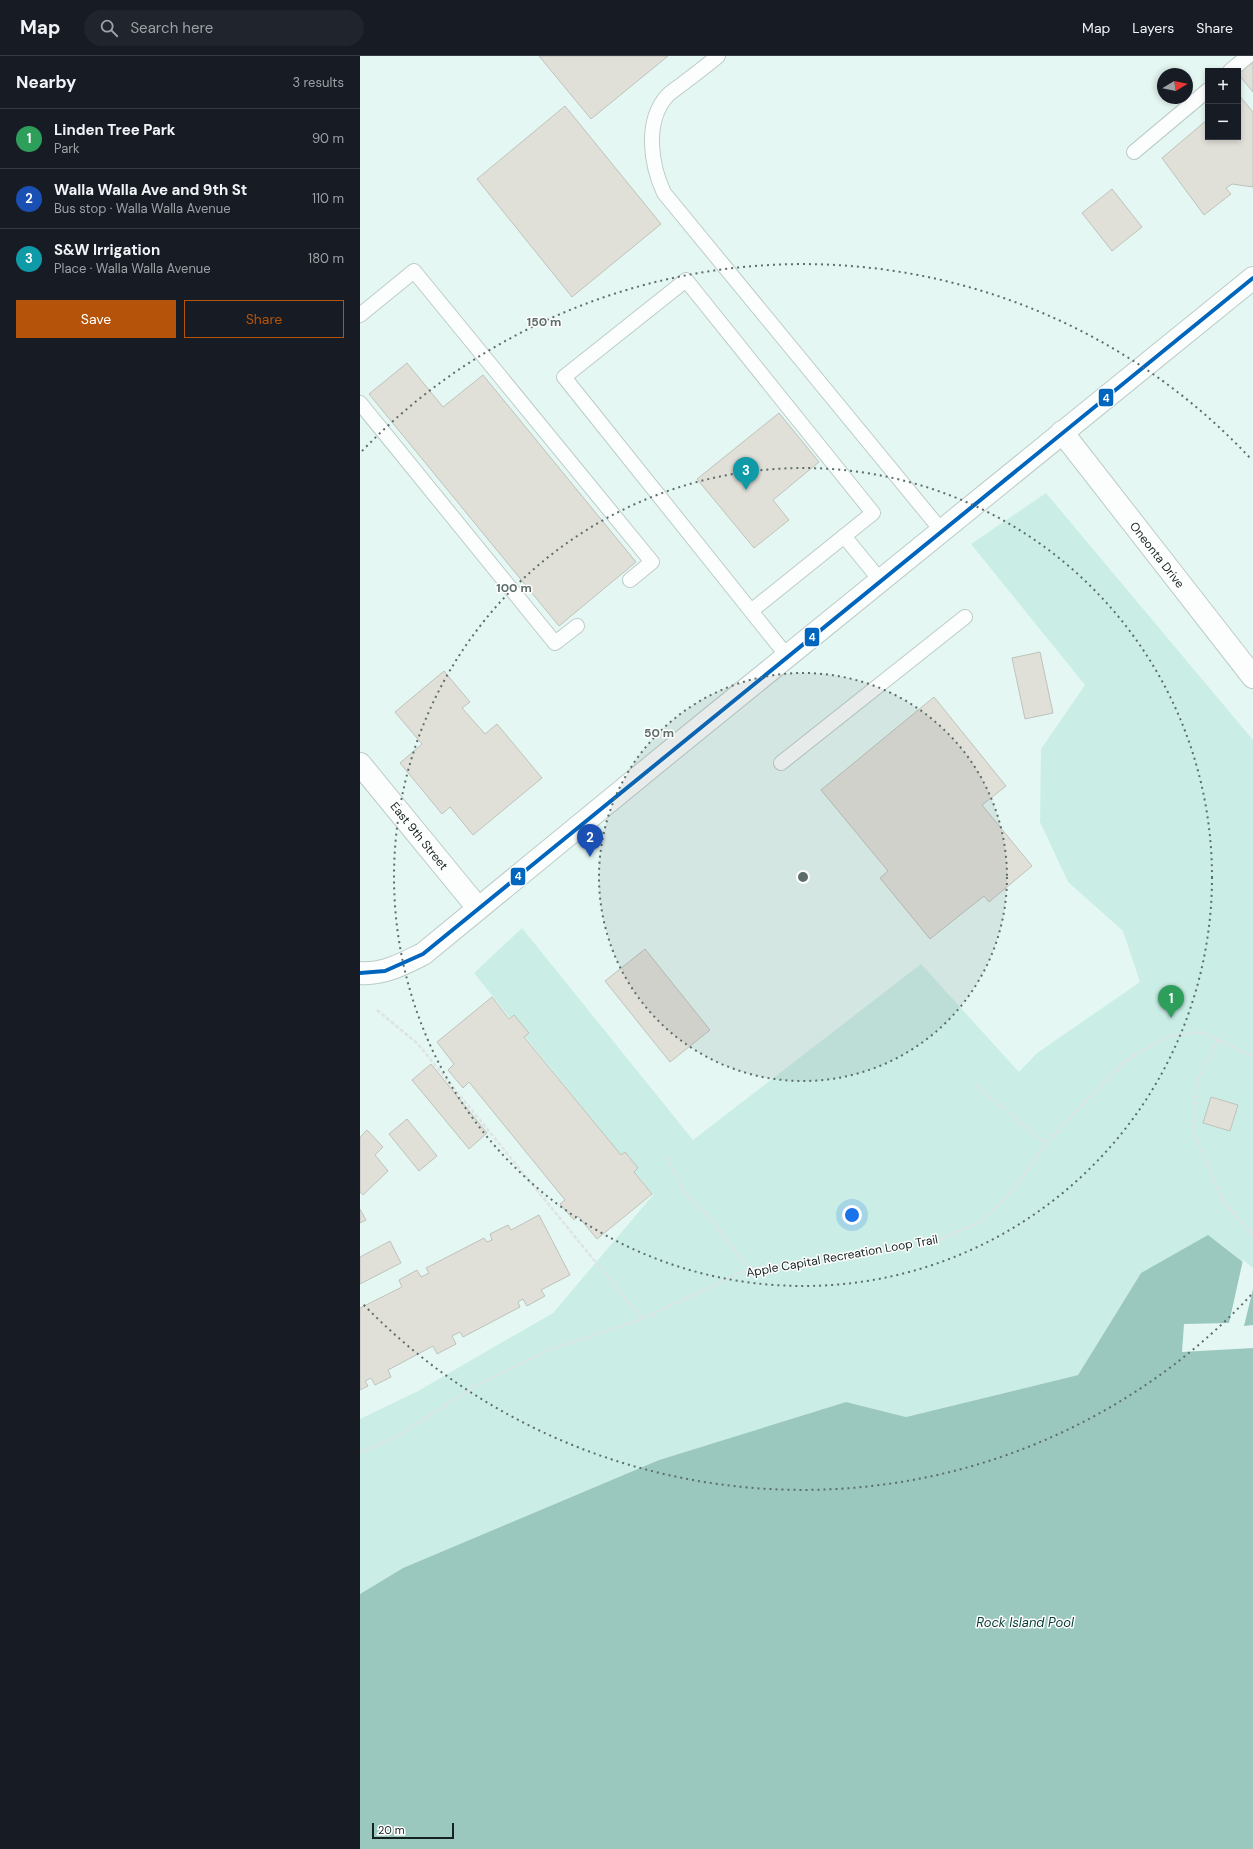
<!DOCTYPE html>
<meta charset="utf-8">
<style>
:root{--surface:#171b24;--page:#20242c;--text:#f1f3f6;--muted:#9ea1a6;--line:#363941;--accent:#b45309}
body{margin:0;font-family:"DM Sans",sans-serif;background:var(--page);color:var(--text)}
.controls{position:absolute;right:12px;top:12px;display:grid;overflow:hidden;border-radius:0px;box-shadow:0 2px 6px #0003}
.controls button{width:36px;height:36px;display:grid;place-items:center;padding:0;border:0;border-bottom:1px solid var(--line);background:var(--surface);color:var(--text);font:20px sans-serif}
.compass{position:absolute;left:797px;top:12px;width:36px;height:36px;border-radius:50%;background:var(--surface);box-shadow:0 2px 6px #0003;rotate:80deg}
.scale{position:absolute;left:12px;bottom:10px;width:82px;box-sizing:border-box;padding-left:4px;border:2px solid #142320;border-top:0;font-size:11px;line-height:14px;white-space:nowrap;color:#142320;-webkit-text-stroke:3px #fff;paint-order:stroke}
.you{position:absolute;left:492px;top:1159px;width:14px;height:14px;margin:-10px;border:3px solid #fff;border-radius:50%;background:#1a73e8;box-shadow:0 0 0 6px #1a73e833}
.badge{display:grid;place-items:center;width:26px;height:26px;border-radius:50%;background:var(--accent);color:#fff;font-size:13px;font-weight:700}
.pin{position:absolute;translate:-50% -33px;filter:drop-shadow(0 1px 2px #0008)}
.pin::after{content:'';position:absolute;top:21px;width:14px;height:12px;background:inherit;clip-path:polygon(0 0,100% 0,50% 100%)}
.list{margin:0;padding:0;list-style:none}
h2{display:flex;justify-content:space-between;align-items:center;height:52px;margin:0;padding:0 16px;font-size:17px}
h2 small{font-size:13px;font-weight:400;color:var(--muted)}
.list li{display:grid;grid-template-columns:26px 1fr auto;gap:12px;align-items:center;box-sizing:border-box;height:60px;padding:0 16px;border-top:1px solid var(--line)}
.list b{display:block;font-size:15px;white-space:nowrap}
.list p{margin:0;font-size:13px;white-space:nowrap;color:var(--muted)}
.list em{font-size:13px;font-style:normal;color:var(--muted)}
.actions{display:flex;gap:8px;padding:12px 16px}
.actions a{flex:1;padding:9px 0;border:1px solid var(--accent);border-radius:0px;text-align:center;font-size:14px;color:var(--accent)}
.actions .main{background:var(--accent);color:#fff}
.icon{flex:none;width:22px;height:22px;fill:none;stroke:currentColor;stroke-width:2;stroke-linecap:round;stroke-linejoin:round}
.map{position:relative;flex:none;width:893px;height:1793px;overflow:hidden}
header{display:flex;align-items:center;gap:24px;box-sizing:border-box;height:56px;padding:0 20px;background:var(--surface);border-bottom:1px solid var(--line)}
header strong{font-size:19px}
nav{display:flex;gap:22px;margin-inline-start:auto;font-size:14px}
.search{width:280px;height:36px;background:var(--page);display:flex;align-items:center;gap:10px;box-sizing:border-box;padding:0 14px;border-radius:22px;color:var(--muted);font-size:15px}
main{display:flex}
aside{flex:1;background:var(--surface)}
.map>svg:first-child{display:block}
.green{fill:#caeee6}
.water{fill:#9bc8be}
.pier{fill:#e5f7f2}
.building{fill:#e0e0d8;stroke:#bfc2bc}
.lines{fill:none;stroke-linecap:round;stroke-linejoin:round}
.service-casing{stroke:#bcccc8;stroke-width:16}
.minor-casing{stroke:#bcccc8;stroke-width:24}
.tertiary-casing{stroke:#bcccc8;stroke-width:24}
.path{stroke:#dee3e3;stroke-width:2.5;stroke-dasharray:4 2;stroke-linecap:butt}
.service{stroke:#fbfefd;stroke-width:14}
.minor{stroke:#fbfefd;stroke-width:22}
.tertiary{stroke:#fbfefd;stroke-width:22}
.bus-1-casing{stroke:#fff;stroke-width:7}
.bus-1{stroke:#0065bd;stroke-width:4}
.ring{fill:none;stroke:#5d6d6a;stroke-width:2;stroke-dasharray:2 4}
.labels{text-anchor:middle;stroke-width:3;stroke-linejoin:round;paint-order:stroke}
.street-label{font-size:12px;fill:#142320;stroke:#fff}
.water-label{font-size:13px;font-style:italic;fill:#043b33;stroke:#fff}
.centre{fill:#5d6d6a;stroke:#fff;stroke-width:2}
.ring-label{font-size:12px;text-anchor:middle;font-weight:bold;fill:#5d6d6a;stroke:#fff;stroke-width:3;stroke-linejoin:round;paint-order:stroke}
.line-badge{stroke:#fff;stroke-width:1.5}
.badge-label{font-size:11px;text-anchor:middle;font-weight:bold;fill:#fff}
</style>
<header>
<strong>Map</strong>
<div class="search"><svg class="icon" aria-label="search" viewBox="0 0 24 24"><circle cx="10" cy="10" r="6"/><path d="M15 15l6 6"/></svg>Search here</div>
<nav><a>Map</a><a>Layers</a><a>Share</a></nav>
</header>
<main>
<aside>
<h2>Nearby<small>3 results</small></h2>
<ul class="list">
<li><span class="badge" style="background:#2e9e5b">1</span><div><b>Linden Tree Park</b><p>Park</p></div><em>90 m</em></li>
<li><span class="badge" style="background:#1a4fb4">2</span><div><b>Walla Walla Ave and 9th St</b><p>Bus stop · Walla Walla Avenue</p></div><em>110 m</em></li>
<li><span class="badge" style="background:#0f9aa8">3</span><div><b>S&amp;W Irrigation</b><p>Place · Walla Walla Avenue</p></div><em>180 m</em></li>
</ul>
<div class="actions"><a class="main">Save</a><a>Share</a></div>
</aside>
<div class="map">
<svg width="893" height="1793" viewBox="0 0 893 1793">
<rect width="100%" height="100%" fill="#e5f7f2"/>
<path class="green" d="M686 437 893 684V1214L781 1217 718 1319 546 1361 486 1346 299 1404 43 1512 0 1538V1363L58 1335 193 1257 293 1139 114 917 162 872 333 1084 561 908 659 1016 677 997 780 926 763 875 708 826 680 766 681 693 725 629 611 488Z"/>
<path class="water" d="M848 1179 893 1214V1793H0V1538L43 1512 299 1404 486 1346 546 1361 718 1319 781 1217Z"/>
<path class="pier" d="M883 1204 893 1212V1233L884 1270 893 1269V1292L822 1296 824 1268 869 1267Z"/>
<path class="building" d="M179 0H308L231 63Z
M893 6V36L878 18Z
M878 38 893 56V131L872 128 866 132 871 138 844 159 802 102 848 63V81H878Z
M205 50 301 168 212 241 117 123Z
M752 133 782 171 752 195 722 157Z
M47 307 83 351 123 319 276 506 199 570 9 338Z
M419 357 459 406 413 444 429 464 394 492 337 423Z
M680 596 693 657 665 663 652 602Z
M84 615 110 646 102 652 125 678 137 668 182 722 113 779 90 751 82 758 40 707 62 688 35 656Z
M574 641 646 730 622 749 672 810 629 846 624 840 570 883 520 822 528 815 461 734Z
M285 893 350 974 310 1006 245 925Z
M132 941 149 963 154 959 169 977 164 981 261 1099 265 1096 278 1112 274 1116 292 1138 237 1183 218 1160 214 1164 200 1148 205 1144 109 1026 103 1032 88 1014 94 1008 77 986Z
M71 1008 127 1077 109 1093 52 1024Z
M851 1041 878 1049 870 1075 843 1067Z
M47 1063 77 1100 59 1115 29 1078Z
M7 1074 23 1091 15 1099 28 1115 3 1139 0 1136V1081Z
M0 1153 6 1164 0 1167Z
M179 1159 210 1219 181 1234 185 1240 167 1250 163 1243 158 1246 160 1251 103 1281 100 1276 92 1280 96 1288 77 1298 73 1290 28 1314 31 1321 15 1329 11 1322 5 1325 8 1330 0 1334V1252L42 1231 39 1224 57 1214 61 1221 69 1217 66 1212 124 1182 127 1186 132 1184 130 1178 148 1169 151 1174Z
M30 1185 41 1207 0 1228V1201Z"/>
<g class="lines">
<defs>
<path id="service" d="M358 0C346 10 334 19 321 29 317 32 311 36 307 40 284 66 291 109 304 137L581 474
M870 15 888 0
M774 96 848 34
M0 259 54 215 292 506 270 524
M0 347 195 587 217 570
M484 480 520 524
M391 555 513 457 326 224 204 321 427 600
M421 707 605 561"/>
<path id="minor" d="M702 376 893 621"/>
<path id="tertiary" d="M0 708 118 852
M0 917C23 919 43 908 63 898L308 697 893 222"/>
</defs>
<use href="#service" class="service-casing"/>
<use href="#minor" class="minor-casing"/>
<use href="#tertiary" class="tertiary-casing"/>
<path class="path" d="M17 954 58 988 282 1263
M858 984 837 1026 833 1076 863 1144 889 1176 893 1179
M615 1028 686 1088
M307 1101 325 1137 349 1161 389 1213
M0 1396 38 1380 117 1329 189 1294 282 1263 389 1213 576 1185 621 1166 653 1134 686 1088 721 1050 765 1005 806 981 841 976 893 1001"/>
<use href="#service" class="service"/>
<use href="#minor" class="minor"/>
<use href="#tertiary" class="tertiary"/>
<defs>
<path id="bus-1" d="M0 917 25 915 63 898 893 222"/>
</defs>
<use href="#bus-1" class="bus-1-casing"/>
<use href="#bus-1" class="bus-1"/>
</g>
<circle cx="443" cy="821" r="204" fill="#5d6d6a" fill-opacity=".12"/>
<g class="ring">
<circle cx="443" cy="821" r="204"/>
<circle cx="443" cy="821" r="409"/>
<path d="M891 1239A613 613 0 0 1 2 1247M2 395A613 613 0 0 1 891 403"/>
</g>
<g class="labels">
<g class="street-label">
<text transform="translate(797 499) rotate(52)" y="4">Oneonta Drive</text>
<text transform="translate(59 780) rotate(51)" y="4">East 9th Street</text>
<text transform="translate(482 1200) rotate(-10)" y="4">Apple Capital Recreation Loop Trail</text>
</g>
<g class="water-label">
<text x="665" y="1571">Rock Island Pool</text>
</g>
</g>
<circle cx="443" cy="821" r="6" class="centre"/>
<g class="ring-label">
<text x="184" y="270">150 m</text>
<text x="154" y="536">100 m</text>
<text x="299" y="681">50 m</text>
</g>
<g class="line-badge">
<rect x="738" y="332" width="16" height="19" rx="4" fill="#0065bd"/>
<rect x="444" y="571" width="16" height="20" rx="4" fill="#0065bd"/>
<rect x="150" y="811" width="16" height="19" rx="4" fill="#0065bd"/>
</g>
<g class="badge-label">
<text x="746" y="346">4</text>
<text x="452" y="585">4</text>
<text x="158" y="824">4</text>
</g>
</svg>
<div class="controls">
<button>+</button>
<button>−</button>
</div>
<svg class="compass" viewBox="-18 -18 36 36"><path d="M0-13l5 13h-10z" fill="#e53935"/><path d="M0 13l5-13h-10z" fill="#9ea1a6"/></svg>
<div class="scale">20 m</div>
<div class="you"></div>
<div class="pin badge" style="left:811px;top:962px;background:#2e9e5b">1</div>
<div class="pin badge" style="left:230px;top:801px;background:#1a4fb4">2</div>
<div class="pin badge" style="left:386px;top:434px;background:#0f9aa8">3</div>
</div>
</main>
